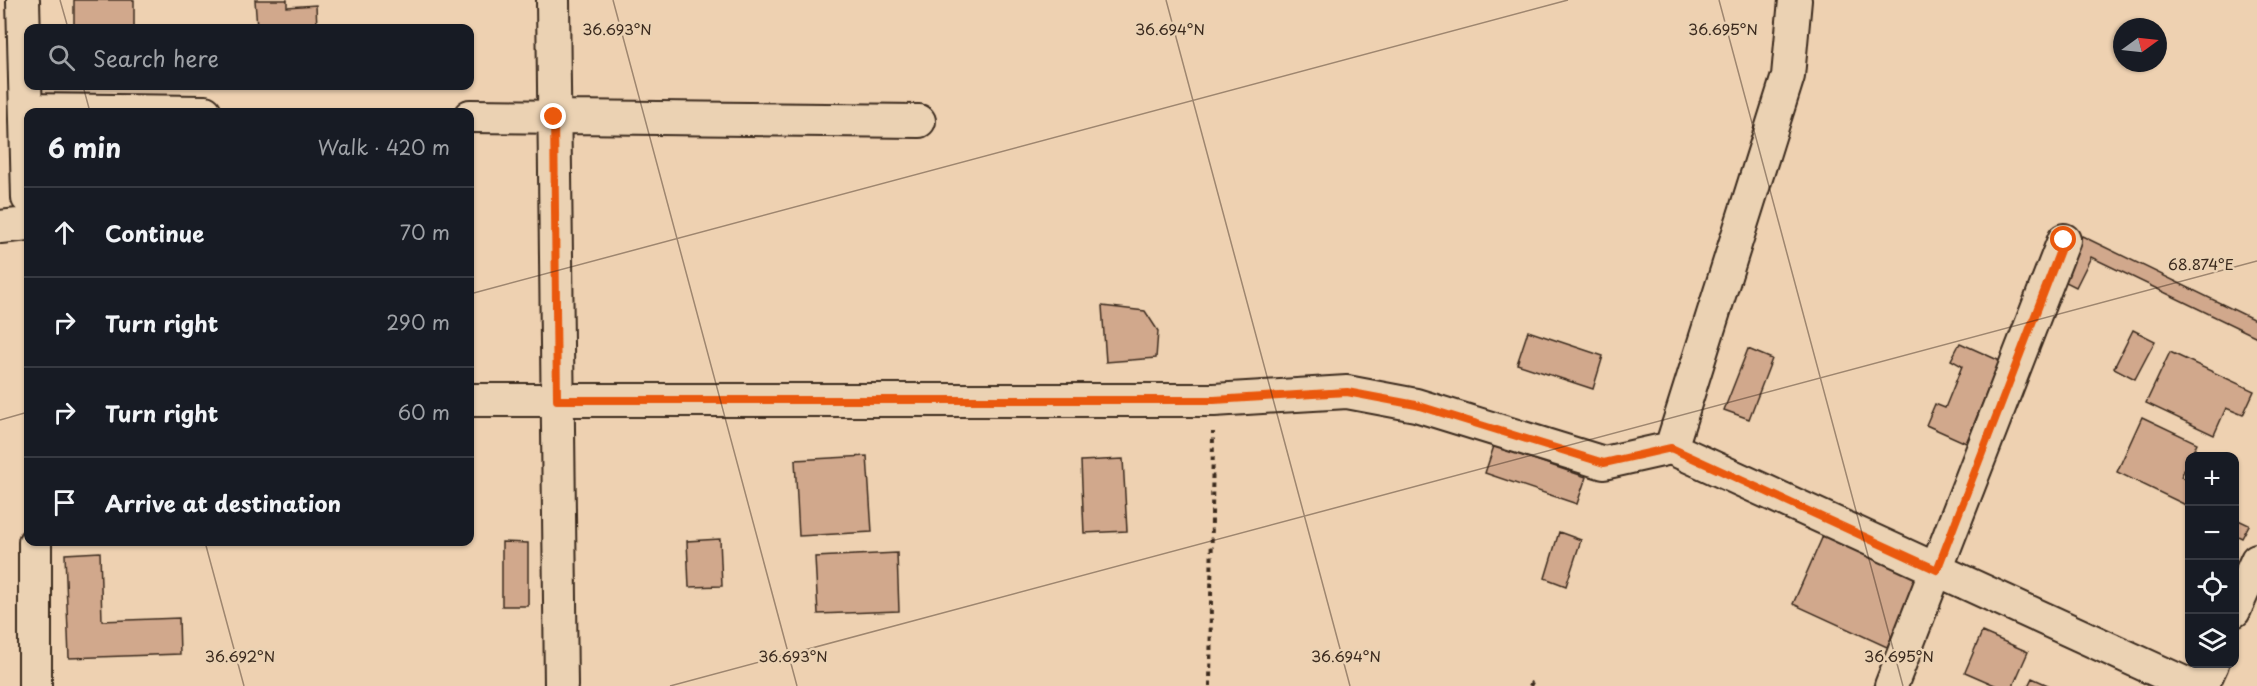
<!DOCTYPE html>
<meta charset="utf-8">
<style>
:root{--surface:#171b24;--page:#242831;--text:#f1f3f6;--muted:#9ea1a6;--line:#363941}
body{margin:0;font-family:"Playpen Sans",sans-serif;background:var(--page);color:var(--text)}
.controls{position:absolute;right:18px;bottom:18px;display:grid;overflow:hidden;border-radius:12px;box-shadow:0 2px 4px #0004}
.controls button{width:54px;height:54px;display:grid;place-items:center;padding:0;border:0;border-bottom:2px solid var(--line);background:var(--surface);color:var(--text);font:30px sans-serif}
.compass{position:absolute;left:2113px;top:18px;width:54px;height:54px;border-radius:50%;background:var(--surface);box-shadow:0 2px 4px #0004;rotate:75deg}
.stop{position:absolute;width:18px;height:18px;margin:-14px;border:4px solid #ea580c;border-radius:50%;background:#fff}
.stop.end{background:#ea580c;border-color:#fff;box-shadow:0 2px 6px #0008}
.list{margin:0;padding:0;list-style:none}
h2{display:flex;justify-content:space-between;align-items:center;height:78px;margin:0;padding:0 24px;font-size:26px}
h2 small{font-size:20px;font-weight:400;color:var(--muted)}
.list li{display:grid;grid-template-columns:39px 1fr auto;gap:18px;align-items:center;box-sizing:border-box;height:90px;padding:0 24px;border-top:2px solid var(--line)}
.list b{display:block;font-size:22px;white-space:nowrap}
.list em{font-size:20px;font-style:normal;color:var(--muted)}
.icon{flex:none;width:33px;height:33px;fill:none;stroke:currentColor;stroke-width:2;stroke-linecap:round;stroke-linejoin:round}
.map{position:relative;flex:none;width:2257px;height:686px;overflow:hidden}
.search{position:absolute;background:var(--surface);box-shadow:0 2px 4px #0004;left:24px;top:24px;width:450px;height:66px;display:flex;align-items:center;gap:15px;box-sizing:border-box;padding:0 21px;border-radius:12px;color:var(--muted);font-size:22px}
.panel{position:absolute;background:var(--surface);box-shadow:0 2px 4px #0004;left:24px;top:108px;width:450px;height:438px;border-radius:12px}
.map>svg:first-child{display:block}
.building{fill:#d1a88c;stroke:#3b2a1e;stroke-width:1.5}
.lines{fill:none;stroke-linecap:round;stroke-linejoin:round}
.street-casing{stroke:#3b2a1e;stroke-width:36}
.path{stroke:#3b2a1e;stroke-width:4;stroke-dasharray:4.5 4.5;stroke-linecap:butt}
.street{stroke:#ebd2b3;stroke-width:32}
.route{stroke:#ea580c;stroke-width:8}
.ticks{fill:none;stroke:#3b2a1e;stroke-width:1.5;stroke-opacity:0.45}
.ticks-label{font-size:15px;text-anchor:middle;fill:#3b2a1e;stroke:#ebd2b3;stroke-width:5;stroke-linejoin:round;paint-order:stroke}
</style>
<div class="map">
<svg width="2257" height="686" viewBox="0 0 2257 686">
<rect width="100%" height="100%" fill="#eed1b1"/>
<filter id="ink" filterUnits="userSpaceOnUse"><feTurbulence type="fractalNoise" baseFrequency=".0167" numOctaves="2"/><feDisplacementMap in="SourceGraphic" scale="12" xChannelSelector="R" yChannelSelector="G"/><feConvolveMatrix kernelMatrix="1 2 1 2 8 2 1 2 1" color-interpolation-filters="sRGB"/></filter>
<g filter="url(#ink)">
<path class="building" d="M74 0H134V28H74Z
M255 0H287V7L316 5 317 28H257Z
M2082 236 2257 321V337L2091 257 2076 287 2062 280Z
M1102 306 1145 311 1158 331 1156 358 1106 362Z
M2133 330 2155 341 2135 379 2114 368Z
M1528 331 1603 356 1593 389 1517 364Z
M1960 343 2000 361 1966 443 1926 425 1935 404 1945 408 1962 366 1951 360Z
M1748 349 1772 359 1749 419 1724 410Z
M2170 352 2254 391 2243 415 2226 408 2214 435 2146 403Z
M2142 417 2197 443 2181 477 2190 481V507L2117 472Z
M1494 446 1586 477 1577 504 1485 473Z
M867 456 872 532 799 536 795 460Z
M1123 459 1127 531 1084 533 1081 461Z
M2234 518 2249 525 2242 538 2234 534Z
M1826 529 1920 572 1887 647 1793 604Z
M1559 532 1581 540 1566 586 1545 578Z
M720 539 722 586 689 587 687 541Z
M502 542 528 543V606H502Z
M100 552 102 621 179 618 180 654 69 658 65 554Z
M897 553 899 611 818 614 815 557Z
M1982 632 2028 652 2013 686H1997L1965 672Z
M2032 678 2050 686H2028Z"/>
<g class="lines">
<defs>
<path id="street" d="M23 0 28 198
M553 0 561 686
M26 110 205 112
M470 116 919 121
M0 227 28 224
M470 400H1214L1347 392 1416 405 1604 463 1671 448 2191 686
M1671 448 1788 76 1795 0
M35 542V686
M2234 611 2257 560
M1891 686 2064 240
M2202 686 2212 664"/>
</defs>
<use href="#street" class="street-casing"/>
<path class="path" d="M1210 686 1213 432
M1530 686 1532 682"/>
<use href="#street" class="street"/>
</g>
</g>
<g class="lines" filter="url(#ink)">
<path class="route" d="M554 117 557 400H1214L1347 392 1416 405 1604 463 1671 448 1937 570 2064 240"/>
</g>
<path class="ticks" d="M60 0 68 28M613 0 797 686M1166 0 1350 686M1719 0 1903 686M83 86 90 112M470 294 1568 0M0 420 28 412M205 542 244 686M670 686 2257 261"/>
<g class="ticks-label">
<text x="1170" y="35">36.694°N</text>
<text x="1723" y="35">36.695°N</text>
<text x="617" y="35">36.693°N</text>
<text x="2201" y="270">68.874°E</text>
<text x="240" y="662">36.692°N</text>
<text x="793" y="662">36.693°N</text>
<text x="1346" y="662">36.694°N</text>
<text x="1899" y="662">36.695°N</text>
</g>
</svg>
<div class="controls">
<button>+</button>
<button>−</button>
<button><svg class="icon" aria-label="locate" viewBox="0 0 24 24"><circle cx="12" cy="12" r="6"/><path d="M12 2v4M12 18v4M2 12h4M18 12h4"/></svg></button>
<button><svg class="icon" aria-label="layers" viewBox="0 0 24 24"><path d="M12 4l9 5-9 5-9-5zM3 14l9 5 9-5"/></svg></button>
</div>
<svg class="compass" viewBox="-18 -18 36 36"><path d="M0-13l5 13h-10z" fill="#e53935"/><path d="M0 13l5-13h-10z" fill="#9ea1a6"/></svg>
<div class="stop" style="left:2064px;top:240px"></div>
<div class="stop end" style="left:554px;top:117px"></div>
<div class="search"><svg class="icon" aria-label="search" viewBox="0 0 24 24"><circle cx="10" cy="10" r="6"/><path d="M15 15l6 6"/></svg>Search here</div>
<section class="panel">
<h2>6 min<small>Walk · 420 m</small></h2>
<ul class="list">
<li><svg class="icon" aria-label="ahead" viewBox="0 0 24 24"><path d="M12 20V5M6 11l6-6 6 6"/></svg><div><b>Continue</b></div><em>70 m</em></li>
<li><svg class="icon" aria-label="right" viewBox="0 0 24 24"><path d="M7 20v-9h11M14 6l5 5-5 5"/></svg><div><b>Turn right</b></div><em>290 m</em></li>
<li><svg class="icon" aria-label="right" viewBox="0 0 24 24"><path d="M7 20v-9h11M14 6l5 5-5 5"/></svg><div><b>Turn right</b></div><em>60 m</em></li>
<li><svg class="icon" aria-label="arrive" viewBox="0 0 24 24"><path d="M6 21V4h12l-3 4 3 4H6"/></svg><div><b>Arrive at destination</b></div></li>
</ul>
</section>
</div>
